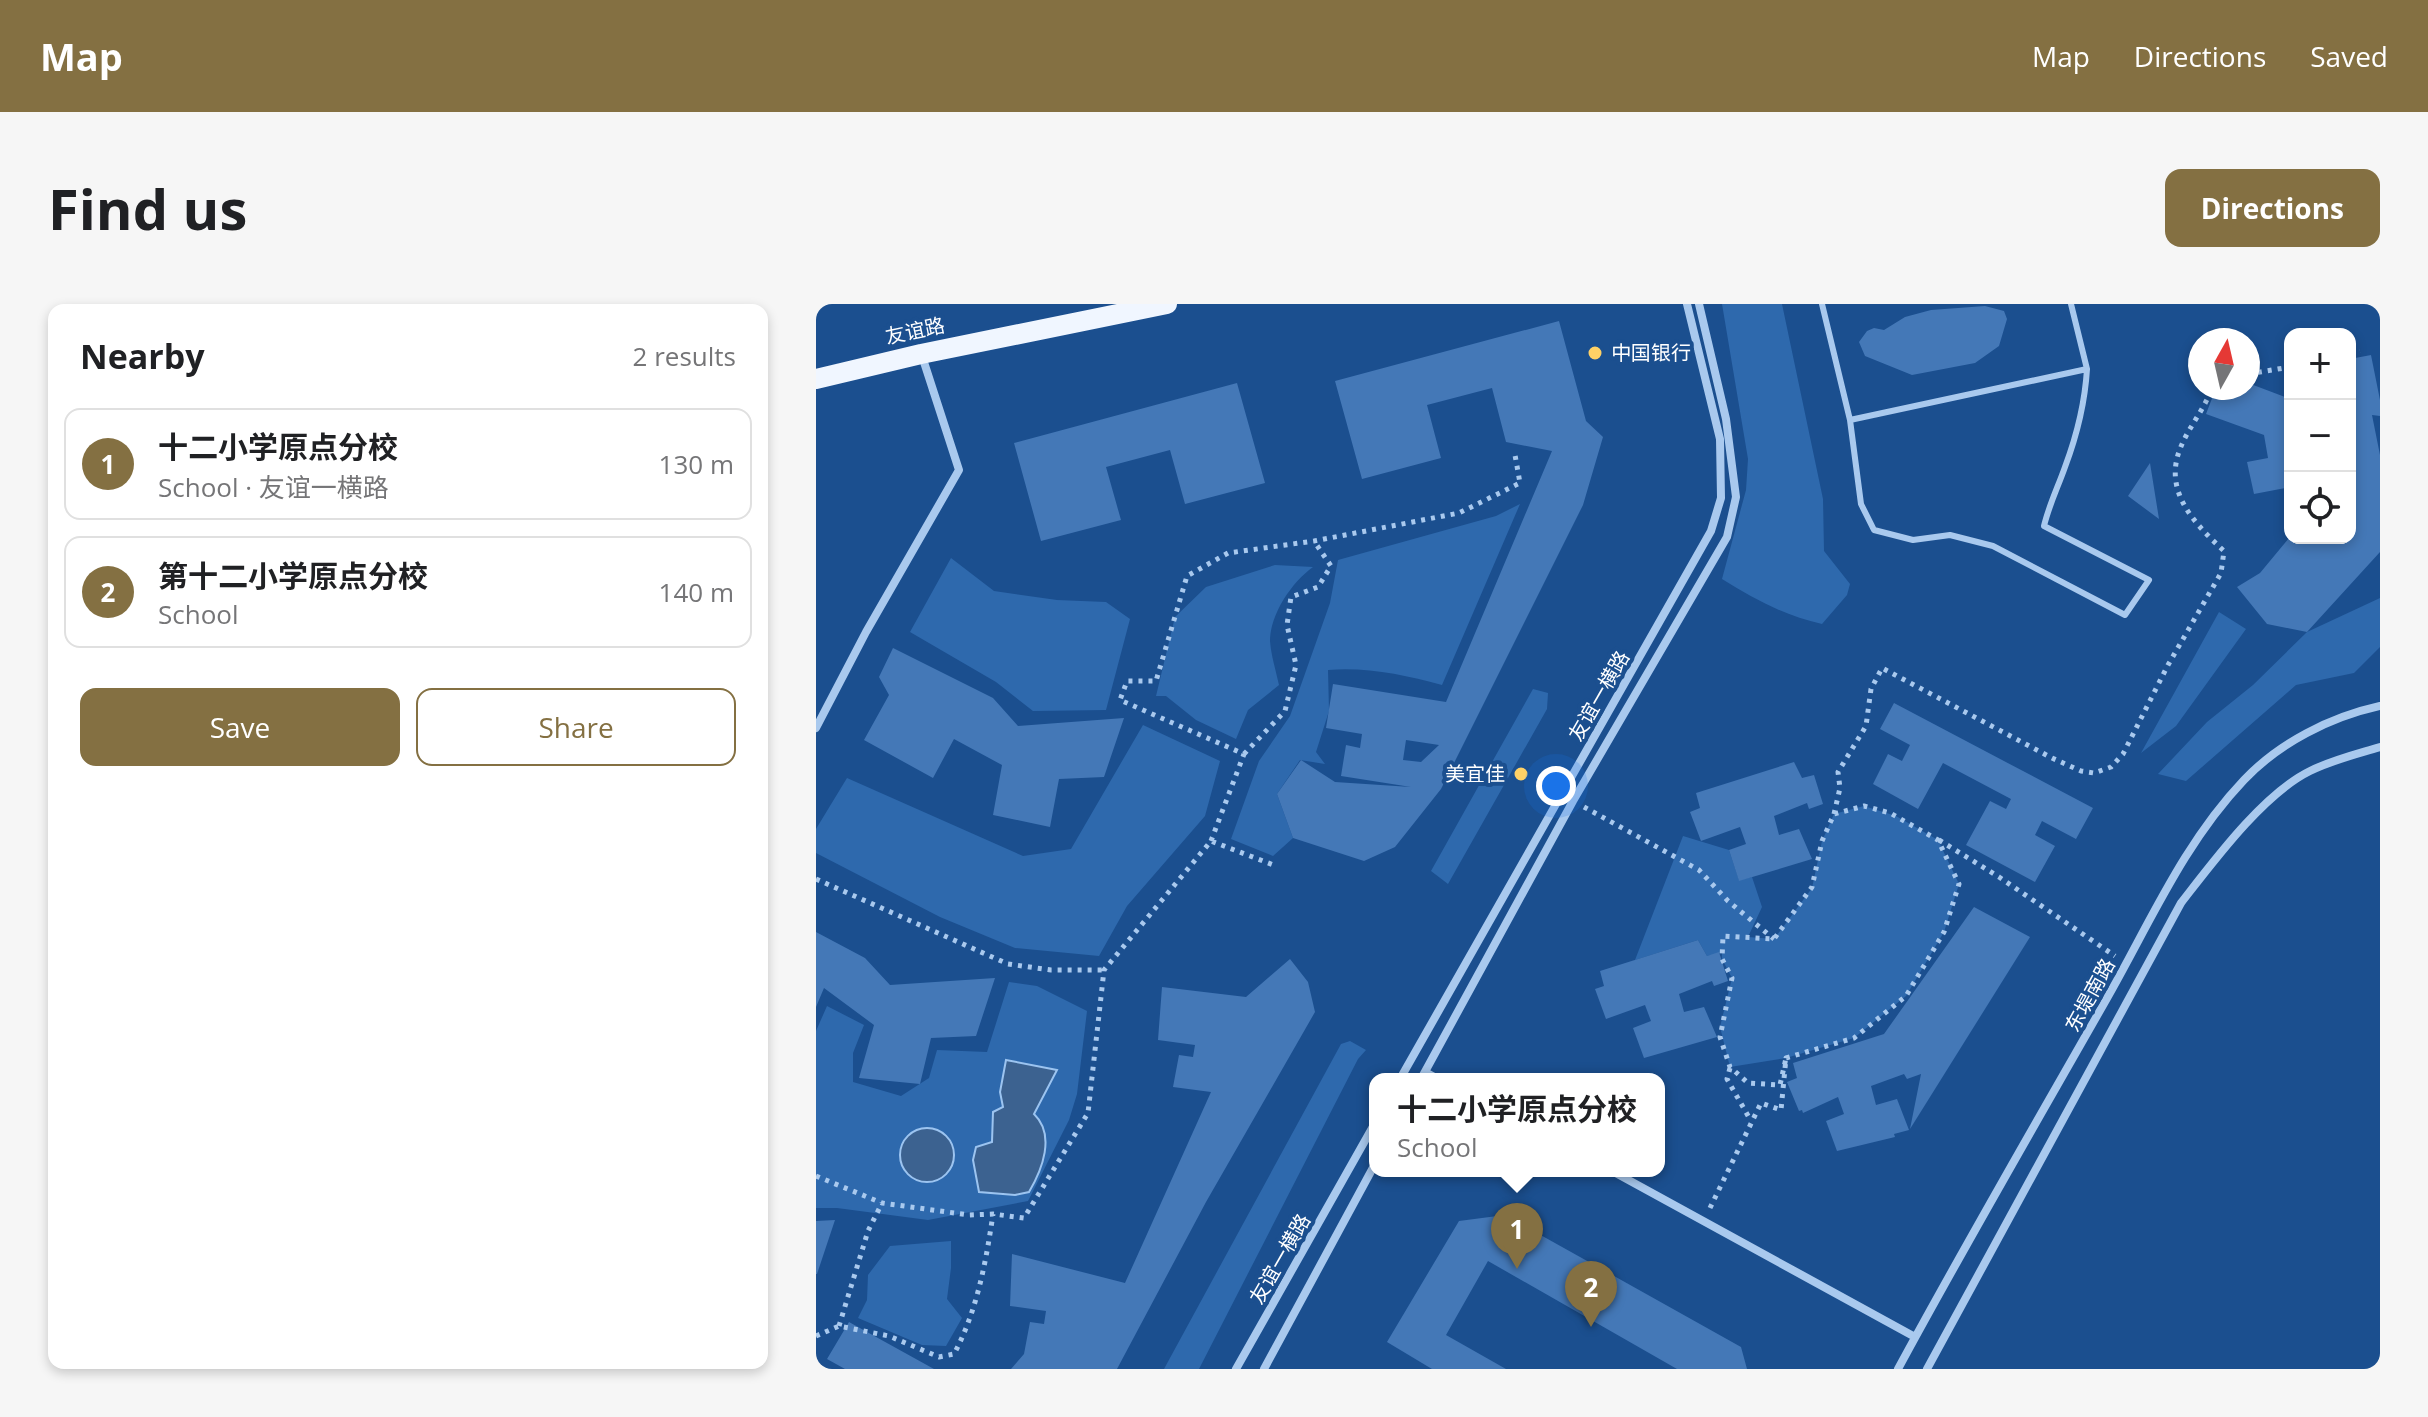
<!DOCTYPE html>
<meta charset="utf-8">
<style>
:root{--surface:#fff;--page:#f6f6f6;--text:#202124;--muted:#757577;--line:#e0e0e0;--accent:#847042}
body{margin:0;font-family:"Open Sans","Noto Sans SC",sans-serif;background:var(--page);color:var(--text)}
.controls{position:absolute;right:24px;top:24px;display:grid;overflow:hidden;border-radius:16px;box-shadow:0 4px 12px #0003}
.controls button{width:72px;height:72px;display:grid;place-items:center;padding:0;border:0;border-bottom:2px solid var(--line);background:var(--surface);color:var(--text);font:40px sans-serif}
.compass{position:absolute;left:1372px;top:24px;width:72px;height:72px;border-radius:50%;background:var(--surface);box-shadow:0 4px 12px #0003;rotate:8deg}
.you{position:absolute;left:740px;top:482px;width:28px;height:28px;margin:-20px;border:6px solid #fff;border-radius:50%;background:#1a73e8;box-shadow:0 0 0 12px #1a73e833}
.badge{display:grid;place-items:center;width:52px;height:52px;border-radius:50%;background:var(--accent);color:#fff;font-size:26px;font-weight:700}
.pin{position:absolute;translate:-50% -66px;filter:drop-shadow(0 2px 4px #0008)}
.pin::after{content:'';position:absolute;top:42px;width:28px;height:24px;background:inherit;clip-path:polygon(0 0,100% 0,50% 100%)}
.popup{position:absolute;left:553px;top:769px;width:296px;height:104px;box-sizing:border-box;display:grid;place-content:center;border-radius:16px;background:var(--surface);filter:drop-shadow(0 2px 6px #0005);font-size:26px;white-space:nowrap;color:var(--muted)}
.popup b{font-size:30px;color:var(--text)}
.popup::after{content:'';position:absolute;left:50%;top:100%;margin-left:-16px;border:16px solid transparent;border-top-color:var(--surface)}
.list{margin:0;padding:0;list-style:none}
h2{display:flex;justify-content:space-between;align-items:center;height:104px;margin:0;padding:0 32px;font-size:34px}
h2 small{font-size:26px;font-weight:400;color:var(--muted)}
.list li{display:grid;grid-template-columns:52px 1fr auto;gap:24px;align-items:center;box-sizing:border-box;height:112px;margin:0 16px 16px;padding:0 16px;border:2px solid var(--line);border-radius:16px}
.list b{display:block;font-size:30px;white-space:nowrap}
.list p{margin:0;font-size:26px;white-space:nowrap;color:var(--muted)}
.list em{font-size:26px;font-style:normal;color:var(--muted)}
.actions{display:flex;gap:16px;padding:24px 32px}
.actions a{flex:1;padding:18px 0;border:2px solid var(--accent);border-radius:16px;text-align:center;font-size:28px;color:var(--accent)}
.actions .main{background:var(--accent);color:#fff}
.icon{flex:none;width:44px;height:44px;fill:none;stroke:currentColor;stroke-width:2;stroke-linecap:round;stroke-linejoin:round}
.map{position:relative;flex:none;width:1564px;height:1065px;overflow:hidden;border-radius:16px}
header{display:flex;align-items:center;gap:48px;box-sizing:border-box;height:112px;padding:0 40px;background:var(--accent);color:#fff}
header strong{font-size:38px}
nav{display:flex;gap:44px;margin-inline-start:auto;font-size:28px}
.intro{display:flex;align-items:center;justify-content:space-between;box-sizing:border-box;height:192px;padding:0 48px}
h1{margin:0;font-size:56px}
.button{padding:20px 36px;border-radius:16px;background:var(--accent);color:#fff;font-size:28px;font-weight:700}
main{display:flex;gap:48px;padding:0 48px}
aside{flex:1;background:var(--surface);border-radius:16px;box-shadow:0 4px 12px #0003}
.map>svg:first-child{display:block}
.green{fill:#2e69ad}
.water{fill:#3c6290;stroke:#9cc4f0;stroke-width:2}
.building{fill:#4478b7;fill-rule:evenodd}
.lines{fill:none;stroke-linecap:round;stroke-linejoin:round}
.path{stroke:#a9c9ee;stroke-width:5;stroke-dasharray:4 6;stroke-linecap:butt}
.service{stroke:#a9c9ee;stroke-width:6}
.minor{stroke:#a9c9ee;stroke-width:8}
.primary{stroke:#f0f6ff;stroke-width:20}
.poi-dot{fill:#ffd166;stroke:#1b4f8f;stroke-width:3}
.labels{text-anchor:middle;stroke-width:8;stroke-linejoin:round;paint-order:stroke}
.street-label{font-size:20px;fill:#fff;stroke:#1b4f8f}
.poi-label{font-size:20px;fill:#fff;stroke:#1b4f8f;text-anchor:start}
</style>
<header>
<strong>Map</strong>
<nav><a>Map</a><a>Directions</a><a>Saved</a></nav>
</header>
<div class="intro"><h1>Find us</h1><a class="button">Directions</a></div>
<main>
<aside>
<h2>Nearby<small>2 results</small></h2>
<ul class="list">
<li><span class="badge">1</span><div><b>十二小学原点分校</b><p>School · 友谊一横路</p></div><em>130 m</em></li>
<li><span class="badge">2</span><div><b>第十二小学原点分校</b><p>School</p></div><em>140 m</em></li>
</ul>
<div class="actions"><a class="main">Save</a><a>Share</a></div>
</aside>
<div class="map">
<svg width="1564" height="1065" viewBox="0 0 1564 1065">
<rect width="100%" height="100%" fill="#1b4f8f"/>
<path class="green" d="M906 0H966L1007 195 1008 247 1034 280 1031 291 1006 320C969 312 938 295 906 275L930 186 932 155Z
M704 200 626 381C588 371 552 363 512 366L513 407 500 448 509 460 484 456 461 490 477 534 457 552 415 535 443 457 474 412 514 299 522 256 680 212Z
M135 254 178 287 241 296 290 298 314 315 290 406 217 407 180 378 94 328Z
M459 261 497 263C476 278 454 310 454 337 455 351 460 367 463 381L432 406 420 435 380 416 350 392H340L359 313 390 283Z
M1564 294V343L1538 369 1480 381 1370 477 1342 470 1391 418 1437 381 1491 328Z
M1403 308 1430 325 1360 422 1325 449Z
M717 385 732 389 731 405 632 580 615 567Z
M327 421 404 457 389 512 311 602 283 652 199 644 124 613 0 549V525L31 474 207 552 255 545Z
M1048 502 1080 512 1122 536 1143 580 1128 628 1090 692 1038 734 970 754 914 763 904 723 916 674 906 655V649L891 652 882 636 819 656 867 532 913 546 923 576 936 573 946 603 932 633 958 635 996 584 1006 537 1018 510Z
M193 678 221 682 271 707 261 790 253 816 212 897 112 916 21 904H0V727L11 702 48 721 37 749V778L85 792 113 774 121 746 171 748Z
M534 737 550 746 542 755 383 1065H348L525 740Z
M135 937V964L131 995 146 1014 130 1042 106 1041 42 1014 51 996 52 971 74 942Z"/>
<path class="water" d="M190 756 241 766 218 810C240 831 226 866 213 888L199 891 163 888 157 856 160 843 176 838 177 808 187 803 184 788Z
M84 851a27 27 0 1 1 54 0a27 27 0 1 1-54 0Z"/>
<path class="building" d="M1169 2 1188 7 1191 15 1183 42 1159 59 1096 71 1049 52 1043 38 1051 27 1058 24 1068 26 1089 13 1115 6Z
M743 17 770 117 787 133 767 201 625 485 579 543 548 557 477 534 461 490 485 456 519 478 595 483 525 472 530 441 544 444 546 430 510 424 517 380 630 398 736 147 690 138 676 84 611 101 625 154 546 175 519 77ZM590 436 623 441 605 458 587 456Z
M1555 51 1564 96V112L1556 111 1564 151V248L1491 328 1451 320 1421 283 1444 269 1473 234H1534V55Z
M421 79 449 179 369 200 354 146 290 163 305 216 225 237 198 139Z
M1432 79 1469 93 1474 92V183L1438 190 1431 158 1452 154 1448 131 1390 110 1400 84H1432Z
M1334 159 1343 215 1312 192Z
M77 344 177 394 202 422 308 414 288 473 243 475 234 523 177 511 186 461 138 435 117 474 48 436 73 391 63 373Z
M1078 399 1277 504 1260 535 1226 517 1219 531 1239 542 1219 578 1150 541 1174 497 1190 505 1195 495 1127 459 1102 505 1057 480 1072 450 1086 457 1094 441 1064 425Z
M978 458 986 474 998 471 1007 500 993 505 991 499 958 512 963 531 983 525 996 555 923 577 913 546 930 540 924 523 885 537 874 508 884 504 880 489Z
M1158 603 1214 633 1094 825 1105 770 1091 775 1088 770 1055 782 1060 801 1081 795 1093 826 1078 830 1079 833 1021 847 1010 817 1028 810 1022 793 987 809 986 806 983 807 971 778 981 774 977 759 1068 730Z
M0 628 49 654 74 681 179 674 160 732 115 734 104 780 43 774 58 721 8 684 0 703Z
M882 636 891 652 903 648 912 677 898 682 896 677 863 690 868 708 888 703 901 733 828 754 817 724 835 717 829 701 790 715 779 685 788 682 784 667Z
M474 655 492 678 499 708 390 898 301 1065H195L208 1050 214 1018 228 1020 230 1007 194 1002 196 950 309 979 395 788 357 783 363 751 377 753 379 741 342 736 346 683 430 693Z
M689 911 925 1043 931 1065H861L672 957 630 1031 690 1065H616L571 1038 643 917Z
M19 916 1 970H0V917Z
M33 1018 118 1065H29L11 1055Z"/>
<g class="lines">
<path class="path" d="M1534 48 1544 47
M1432 70 1474 63
M428 450 469 407 480 361 471 321 475 293 502 283 515 262 498 237
M768 503 883 566 912 597 958 635
M1018 510 1024 484 1022 468 1050 422 1055 385 1066 364 1236 454 1265 467 1278 469 1295 463 1307 450 1352 361 1405 269 1408 247C1379 220 1347 188 1364 145 1372 124 1388 106 1396 84
M1123 536 1183 573 1299 652
M395 537 428 450 304 396 311 377H340L371 272 412 249 498 237 643 209 704 179 699 151
M0 575 192 660 235 666H288
M914 764 911 775 935 817
M0 872 66 899 153 911 177 910 208 914 272 809 288 666 395 537 460 562
M894 904 945 799 965 806 970 754 1038 734 1090 692 1128 628 1143 580 1122 536 1074 509 1048 502 1018 510 1006 537 996 583 958 635 907 632 906 655 916 674 904 733 914 763 932 779 964 781 970 754
M23 1022 52 927 66 899
M0 1032 23 1022 73 1032 123 1053 138 1050C161 1007 170 958 177 910"/>
<path class="service" d="M1006 0 1034 116 1271 65 1255 0
M1034 116 1045 200 1058 226 1097 236 1134 231 1177 242 1309 311 1333 276 1228 222C1233 201 1242 183 1249 163 1261 131 1269 98 1271 65"/>
<path class="minor" d="M0 424 50 328 143 166 106 52
M609 768 622 775
M584 775 895 227 905 194 904 135 871 0
M605 775 757 497 911 233 920 193 910 115 883 0
M796 867 1099 1033
M420 1065 559 819
M448 1065 559 860
M1082 1065C1149 941 1220 819 1290 696 1333 621 1367 540 1428 476 1463 439 1514 413 1564 402
M1111 1065 1365 599C1397 558 1447 490 1494 467 1516 456 1541 450 1564 443"/>
<path class="primary" d="M0 75 105 50 351 0"/>
</g>
<g class="poi-dot">
<circle cx="779" cy="49" r="8"/>
<circle cx="705" cy="470" r="8"/>
</g>
<g class="labels">
<g class="street-label">
<text transform="translate(99 27) rotate(-12)" y="7">友谊路</text>
<text transform="translate(783 392) rotate(-60)" y="7">友谊一横路</text>
<text transform="translate(1274 691) rotate(-61)" y="7">东堤南路</text>
<text transform="translate(464 955) rotate(-60)" y="7">友谊一横路</text>
</g>
<g class="poi-label">
<text x="795" y="56">中国银行</text>
<text x="689" y="477" text-anchor="end">美宜佳</text>
</g>
</g>
</svg>
<div class="controls">
<button>+</button>
<button>−</button>
<button><svg class="icon" aria-label="locate" viewBox="0 0 24 24"><circle cx="12" cy="12" r="6"/><path d="M12 2v4M12 18v4M2 12h4M18 12h4"/></svg></button>
</div>
<svg class="compass" viewBox="-18 -18 36 36"><path d="M0-13l5 13h-10z" fill="#e53935"/><path d="M0 13l5-13h-10z" fill="#757577"/></svg>
<div class="you"></div>
<div class="pin badge" style="left:701px;top:965px">1</div>
<div class="popup"><b>十二小学原点分校</b>School</div>
<div class="pin badge" style="left:775px;top:1023px">2</div>
</div>
</main>
